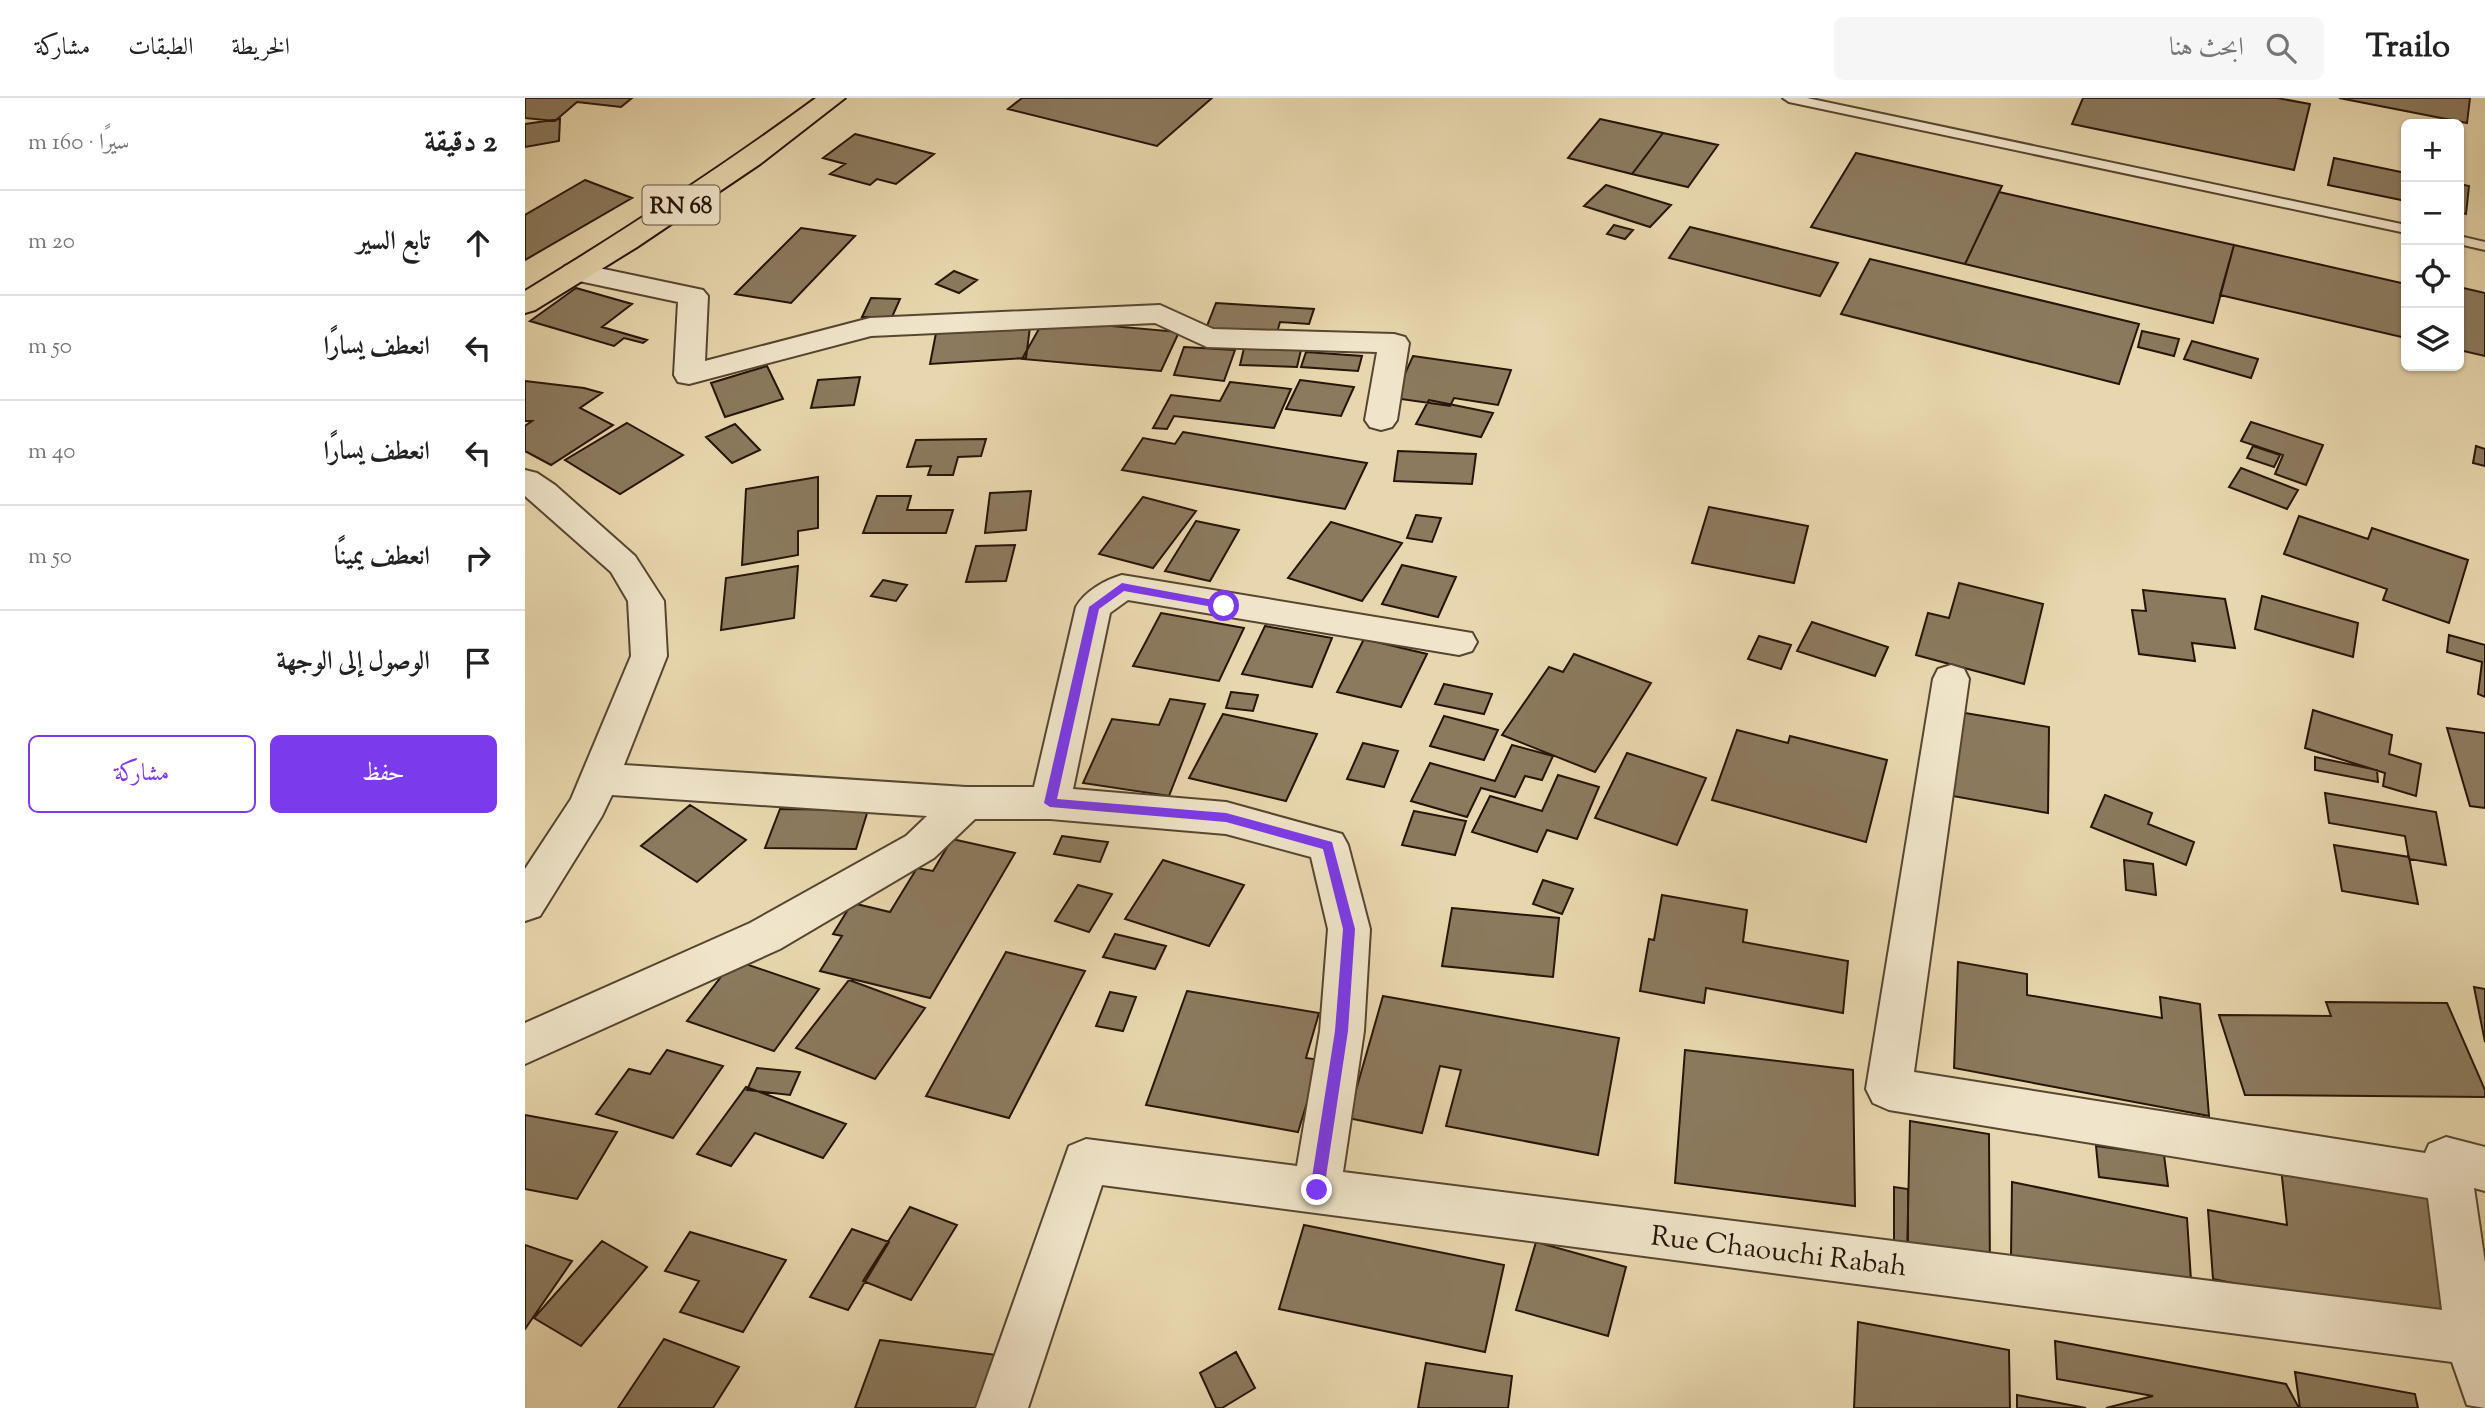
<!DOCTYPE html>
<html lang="ar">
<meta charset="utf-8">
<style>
:root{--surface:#fff;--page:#f6f6f6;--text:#222;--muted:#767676;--line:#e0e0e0;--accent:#7c3aed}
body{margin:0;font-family:"Sorts Mill Goudy",Amiri,serif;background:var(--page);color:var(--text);direction:rtl}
.controls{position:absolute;right:21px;top:21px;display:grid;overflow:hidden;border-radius:10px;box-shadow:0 2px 5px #0004}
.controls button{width:63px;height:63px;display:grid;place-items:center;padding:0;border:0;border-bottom:2px solid var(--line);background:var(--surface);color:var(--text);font:35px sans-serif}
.stop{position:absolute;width:21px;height:21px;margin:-16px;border:5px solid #7c3aed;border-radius:50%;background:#fff}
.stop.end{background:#7c3aed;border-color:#fff;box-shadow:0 2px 7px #0008}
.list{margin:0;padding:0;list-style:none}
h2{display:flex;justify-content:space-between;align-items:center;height:91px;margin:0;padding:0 28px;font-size:30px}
h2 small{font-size:23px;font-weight:400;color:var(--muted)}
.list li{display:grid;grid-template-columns:46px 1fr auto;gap:21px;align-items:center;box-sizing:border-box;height:105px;padding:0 28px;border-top:2px solid var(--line)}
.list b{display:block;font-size:26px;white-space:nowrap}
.list em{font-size:23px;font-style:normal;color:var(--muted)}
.actions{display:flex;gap:14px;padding:21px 28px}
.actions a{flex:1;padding:16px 0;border:2px solid var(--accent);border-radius:10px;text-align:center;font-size:24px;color:var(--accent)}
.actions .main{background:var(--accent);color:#fff}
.icon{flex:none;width:38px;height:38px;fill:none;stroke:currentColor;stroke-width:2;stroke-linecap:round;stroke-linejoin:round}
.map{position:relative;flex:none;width:1960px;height:1310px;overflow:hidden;direction:ltr}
header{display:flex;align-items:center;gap:42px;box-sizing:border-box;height:98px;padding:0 35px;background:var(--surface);border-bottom:2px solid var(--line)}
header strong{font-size:33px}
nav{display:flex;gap:38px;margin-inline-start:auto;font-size:24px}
.search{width:490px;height:63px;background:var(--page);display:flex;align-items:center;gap:18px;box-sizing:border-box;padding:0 24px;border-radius:10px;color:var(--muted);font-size:26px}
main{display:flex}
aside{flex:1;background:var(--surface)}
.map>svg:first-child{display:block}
.building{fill:#8b7a5e;stroke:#261507;stroke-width:2}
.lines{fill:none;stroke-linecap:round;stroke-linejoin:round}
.service-casing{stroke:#564631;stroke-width:4}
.minor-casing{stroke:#564631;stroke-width:4}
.primary-casing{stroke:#261507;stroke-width:4}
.service{fill:#f0e5ca;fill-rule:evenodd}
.minor{fill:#f0e5ca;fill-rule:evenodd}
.primary{fill:#e8d7ae;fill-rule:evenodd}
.route{fill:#7c3aed}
.labels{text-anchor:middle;stroke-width:5;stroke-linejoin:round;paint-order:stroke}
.shield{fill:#f0e5ca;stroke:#635342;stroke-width:2}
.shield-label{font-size:23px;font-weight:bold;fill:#261507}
.near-street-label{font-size:28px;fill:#261507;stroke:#f0e5ca}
</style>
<header>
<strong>Trailo</strong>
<div class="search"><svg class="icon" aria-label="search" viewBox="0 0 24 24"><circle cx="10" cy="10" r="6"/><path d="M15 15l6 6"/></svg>ابحث هنا</div>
<nav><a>الخريطة</a><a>الطبقات</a><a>مشاركة</a></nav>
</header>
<main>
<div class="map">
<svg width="1960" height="1310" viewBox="0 0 1960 1310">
<rect width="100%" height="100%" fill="#e8d7ae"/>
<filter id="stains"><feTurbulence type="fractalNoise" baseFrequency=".00286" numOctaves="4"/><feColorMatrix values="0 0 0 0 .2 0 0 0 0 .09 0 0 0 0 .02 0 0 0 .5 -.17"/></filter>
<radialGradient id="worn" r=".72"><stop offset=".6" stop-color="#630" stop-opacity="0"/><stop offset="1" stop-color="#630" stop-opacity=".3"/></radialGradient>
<path class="building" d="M0 0H107L96 9 52 4 30 23 0 20Z
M497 0H687L632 48 483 11Z
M1558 0H1752L1785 6 1769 72 1547 26Z
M1814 0H1945L1942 25Z
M35 21 34 43 0 49V26Z
M1075 21 1138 35 1107 76 1043 60Z
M1138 35 1193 47 1163 89 1107 76Z
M330 36 409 56 371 86 352 81 345 87 305 76 320 66 298 60Z
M1331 55 1477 88 1440 166 1286 129Z
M1809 60 1881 75V103L1803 87Z
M60 82 107 100 0 162V117Z
M1934 86 1944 88 1941 116 1934 114Z
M1081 87 1146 107 1125 129 1059 108Z
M1474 94 1709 147 1688 225 1440 166Z
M1089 127 1108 132 1100 141 1082 136Z
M1165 129 1313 165 1295 198 1144 160Z
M276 130 330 138 266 205 210 196Z
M1709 147 1881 186V240L1695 197Z
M1345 161 1614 226 1594 286 1316 216Z
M429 173 452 182 434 195 411 186Z
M1934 189 1960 195V258L1934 252Z
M51 190 107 206 77 229 122 242 118 245 99 240 89 248 5 223Z
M346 200 375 201 367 219H337Z
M691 205 789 211 784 226 755 224 751 238 680 233Z
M519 222 654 234 636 273 497 261Z
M505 229 501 260 405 266 411 235Z
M1617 233 1654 241 1649 258 1613 249Z
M1667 243 1733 261 1726 280 1659 261Z
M659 249 710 252 699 283 649 277Z
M719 250 776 252 772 269 715 267Z
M781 254 837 258 833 273 776 269Z
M888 258 986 272 973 307 929 300 925 308 869 300Z
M242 268 258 301 200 319 186 285Z
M335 279 329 307 286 310 293 282Z
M775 282 829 289 816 318 761 311Z
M0 283 59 290 77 295 55 310 88 327 26 367 0 353V328L7 323H0Z
M705 284 766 291 749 330 649 318 642 331 628 330 646 297 695 303Z
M904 302 968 315 956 339 891 326Z
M1726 324 1798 347 1781 387 1750 376 1758 357 1716 343Z
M102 325 158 357 95 396 40 362Z
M210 326 235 352 207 365 181 339Z
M658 334 842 365 820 411 597 372 618 340 650 346Z
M461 341 456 358 433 359 428 377H403L406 368 382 369 391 342Z
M1728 348 1755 357 1749 369 1722 360Z
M1951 348 1960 351V368L1948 365Z
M873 353 951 356 947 386 869 383Z
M1716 370 1773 392 1762 411 1704 389Z
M293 379V430L273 433V457L217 467 221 391Z
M506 393 501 432 460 435 465 395Z
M352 398H386L382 412H428L421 435H338Z
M618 399 671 413 628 470 574 456Z
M1184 409 1283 428 1269 485 1167 465Z
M891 417 916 420 907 444 882 440Z
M1774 418 1843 441 1847 430 1943 462 1924 525 1858 502 1862 491 1759 456Z
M671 423 714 432 685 483 640 473Z
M806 424 877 445 837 503 763 480Z
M490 447 481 483 441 484 451 448Z
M877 467 931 479 913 519 857 506Z
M273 468 269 520 196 532 201 480Z
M358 482 382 487 371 503 346 498Z
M1434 485 1518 506 1499 586 1391 557 1403 515 1424 520Z
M1618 492 1700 501 1710 550 1667 545 1670 563 1614 556 1607 512 1621 513Z
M1737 498 1833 525 1828 559 1730 531Z
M636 515 719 530 694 583 608 568Z
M1287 524 1363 549 1350 578 1272 553Z
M740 528 807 540 787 589 717 576Z
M1924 537 1960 547V599L1953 596 1957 564 1922 554Z
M1234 538 1266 547 1256 571 1223 561Z
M839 541 902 556 876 609 812 594Z
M1049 556 1126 585 1070 674 977 637 1024 569 1038 574Z
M919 586 967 596 959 616 910 606Z
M706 594 733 597 728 613 701 610Z
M645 601 680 606 644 698 558 685 587 621 634 627Z
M1788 612 1867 637 1864 656 1896 666 1891 698 1858 688 1860 675 1780 650Z
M1428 613 1524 629 1523 715 1422 697Z
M698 616 792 636 761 703 664 680Z
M919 618 973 632 959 662 905 648Z
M1922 630 1960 635V710L1945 708Z
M1212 632 1263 645 1265 638 1362 662 1341 744 1187 702Z
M838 645 873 653 859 689 822 681Z
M987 647 1028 658 1017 682 1000 678 990 699 956 690 942 719 886 703 905 665 970 683Z
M1102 655 1181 680 1152 747 1070 720Z
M1790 659 1852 672 1853 684 1790 672Z
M1033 677 1074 689 1052 741 1022 732 1012 754 947 734 965 698 1017 713Z
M1800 695 1911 714 1921 767 1884 761 1880 738 1804 725Z
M1580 697 1627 715 1623 726 1669 744 1661 767 1566 729Z
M165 707 221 742 172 784 116 748Z
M255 711 343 712 331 751 240 750Z
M889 713 941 723 930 757 877 747Z
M537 738 559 741 583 744 575 764 529 756Z
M427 741 490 755 405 900 295 873 317 838 308 836 327 805 365 814 392 770 408 773Z
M1809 747 1884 759 1893 806 1817 793Z
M638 762 719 787 684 848 600 821Z
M1599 762 1628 766 1631 797 1601 792Z
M1018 782 1048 791 1037 816 1008 806Z
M553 787 587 796 564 834 530 823Z
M1137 797 1222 812 1218 844 1323 863 1318 915 1181 890 1179 905 1115 893 1124 841 1129 842Z
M927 810 1034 820 1028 879 917 868Z
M590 836 641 848 630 871 578 859Z
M481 854 560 873 484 1020 401 998Z
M209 862 294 891 249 953 162 923Z
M1433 864 1502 876V897L1637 920 1635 899 1675 906 1684 1018 1429 970Z
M324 882 400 910 350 981 271 950Z
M1949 889 1960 891V944Z
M662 893 794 915 781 960 795 962 773 1034 621 1007Z
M585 894 611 899 598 933 571 928Z
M858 898 1094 940 1073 1057 921 1028 936 972 915 968 897 1035 823 1020Z
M1801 904 1922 905 1960 992V999L1720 997 1694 917 1806 918Z
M142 952 198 968 148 1040 71 1016 104 971 125 976Z
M1160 952 1328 972 1330 1108 1150 1085Z
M232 970 275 974 265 997 222 992Z
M221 989 321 1026 298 1060 230 1035 206 1068 172 1056Z
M0 1017 92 1034 52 1101 0 1091Z
M1385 1023 1464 1036 1465 1174 1382 1158Z
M1571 1048 1639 1057 1643 1088 1574 1079Z
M1755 1060 1917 1093 1941 1233 1688 1181 1683 1112 1762 1127Z
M1487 1084 1662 1120 1667 1198 1486 1159Z
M1369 1089 1383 1091V1159L1369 1157Z
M385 1109 432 1127 386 1202 338 1183Z
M779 1127 979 1167 960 1254 754 1211Z
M327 1131 364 1144 323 1212 285 1199Z
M165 1134 261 1162 218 1234 155 1214 174 1183 140 1173Z
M77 1143 122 1169 56 1248 9 1220Z
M1011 1144 1101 1169 1083 1238 991 1212Z
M0 1147 47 1163 0 1231Z
M1333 1224 1484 1252 1485 1310H1329Z
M139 1241 214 1269 188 1310H93Z
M355 1242 472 1257 455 1310H330Z
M1530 1243 1761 1286 1774 1310H1581L1628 1298 1532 1281Z
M711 1254 730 1290 697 1310H691L675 1275Z
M901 1265 987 1278 983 1310H893Z
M1770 1274 1890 1296 1893 1310H1775Z
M1492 1297 1561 1310H1492Z"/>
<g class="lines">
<defs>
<path id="service" d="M1258 0H1282L1881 127V135L1264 4Z
M1934 138 1960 144V152L1934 146Z"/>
<path id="minor" d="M50 165 178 192 183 198 180 263 345 220 635 207 688 231 869 236 880 239 884 245 872 322 867 329 856 332 845 329 840 322 852 254 682 249 630 225 346 238 164 286 153 284 149 277 153 204 40 180 36 174 40 168Z
M0 372 12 375 30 387 110 458 139 503 142 558 99 667 441 689H509L551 509C560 493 580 482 597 477L947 535 952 544 947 553 934 557 603 502 585 515 548 691 701 704 817 736 823 747 845 831 839 933 818 1074 1917 1212 1903 1100 1364 1012 1348 1005 1341 991 1408 581 1413 571 1426 567 1439 571 1444 581 1389 974 1900 1055 1904 1046 1921 1039 1960 1049V1093L1949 1090 1960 1165V1310L1942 1307 1927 1264 577 1087 503 1310H451L544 1048 561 1041 772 1068 795 933 803 831 786 759 701 736 525 721H450L409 760 255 851 0 966V925L225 825 381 738 402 718 87 697 77 718 15 818 0 823V771L46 701 106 558 103 503 86 474 0 398Z"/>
<path id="primary" d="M291 0H320L235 66 112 149 10 212 0 215V193C100 132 197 69 291 0Z"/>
</defs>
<use href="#service" class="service-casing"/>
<use href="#minor" class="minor-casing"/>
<use href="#primary" class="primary-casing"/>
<use href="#service" class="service"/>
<use href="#minor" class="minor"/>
<use href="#primary" class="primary"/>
</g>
<path class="route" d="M597 485 699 504 705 508 699 511 599 493 574 511 532 701 701 715 807 744 830 831 823 933 799 1092 792 1099 785 1092 810 933 818 831 798 751 701 724 525 709 519 705 564 509Z"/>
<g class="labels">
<rect class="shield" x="117.5" y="87.5" width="77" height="39" rx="5"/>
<g class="shield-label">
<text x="156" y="115">RN 68</text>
</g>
<g class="near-street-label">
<text transform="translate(1254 1152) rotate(7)" y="10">Rue Chaouchi Rabah</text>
</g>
</g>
<rect width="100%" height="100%" filter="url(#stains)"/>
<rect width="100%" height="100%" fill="url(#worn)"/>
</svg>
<div class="controls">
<button>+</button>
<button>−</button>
<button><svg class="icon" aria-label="locate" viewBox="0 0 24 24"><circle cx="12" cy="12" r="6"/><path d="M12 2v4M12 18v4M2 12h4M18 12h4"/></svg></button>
<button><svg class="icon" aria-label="layers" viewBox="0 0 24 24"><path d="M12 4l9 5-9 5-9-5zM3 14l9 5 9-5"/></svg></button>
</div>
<div class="stop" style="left:699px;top:508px"></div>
<div class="stop end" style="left:792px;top:1092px"></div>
</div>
<aside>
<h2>2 دقيقة<small>سيرًا · 160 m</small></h2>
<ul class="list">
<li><svg class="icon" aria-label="ahead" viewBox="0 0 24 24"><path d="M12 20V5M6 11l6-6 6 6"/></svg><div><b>تابع السير</b></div><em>20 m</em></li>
<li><svg class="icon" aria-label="left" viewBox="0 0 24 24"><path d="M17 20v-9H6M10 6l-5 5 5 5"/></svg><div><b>انعطف يسارًا</b></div><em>50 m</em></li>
<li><svg class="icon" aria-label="left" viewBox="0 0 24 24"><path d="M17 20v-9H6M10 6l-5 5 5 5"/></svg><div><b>انعطف يسارًا</b></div><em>40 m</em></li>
<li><svg class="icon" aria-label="right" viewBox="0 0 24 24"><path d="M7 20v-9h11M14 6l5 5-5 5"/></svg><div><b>انعطف يمينًا</b></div><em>50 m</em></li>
<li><svg class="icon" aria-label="arrive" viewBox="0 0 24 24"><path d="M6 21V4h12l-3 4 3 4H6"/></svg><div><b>الوصول إلى الوجهة</b></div></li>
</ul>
<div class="actions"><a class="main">حفظ</a><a>مشاركة</a></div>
</aside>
</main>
